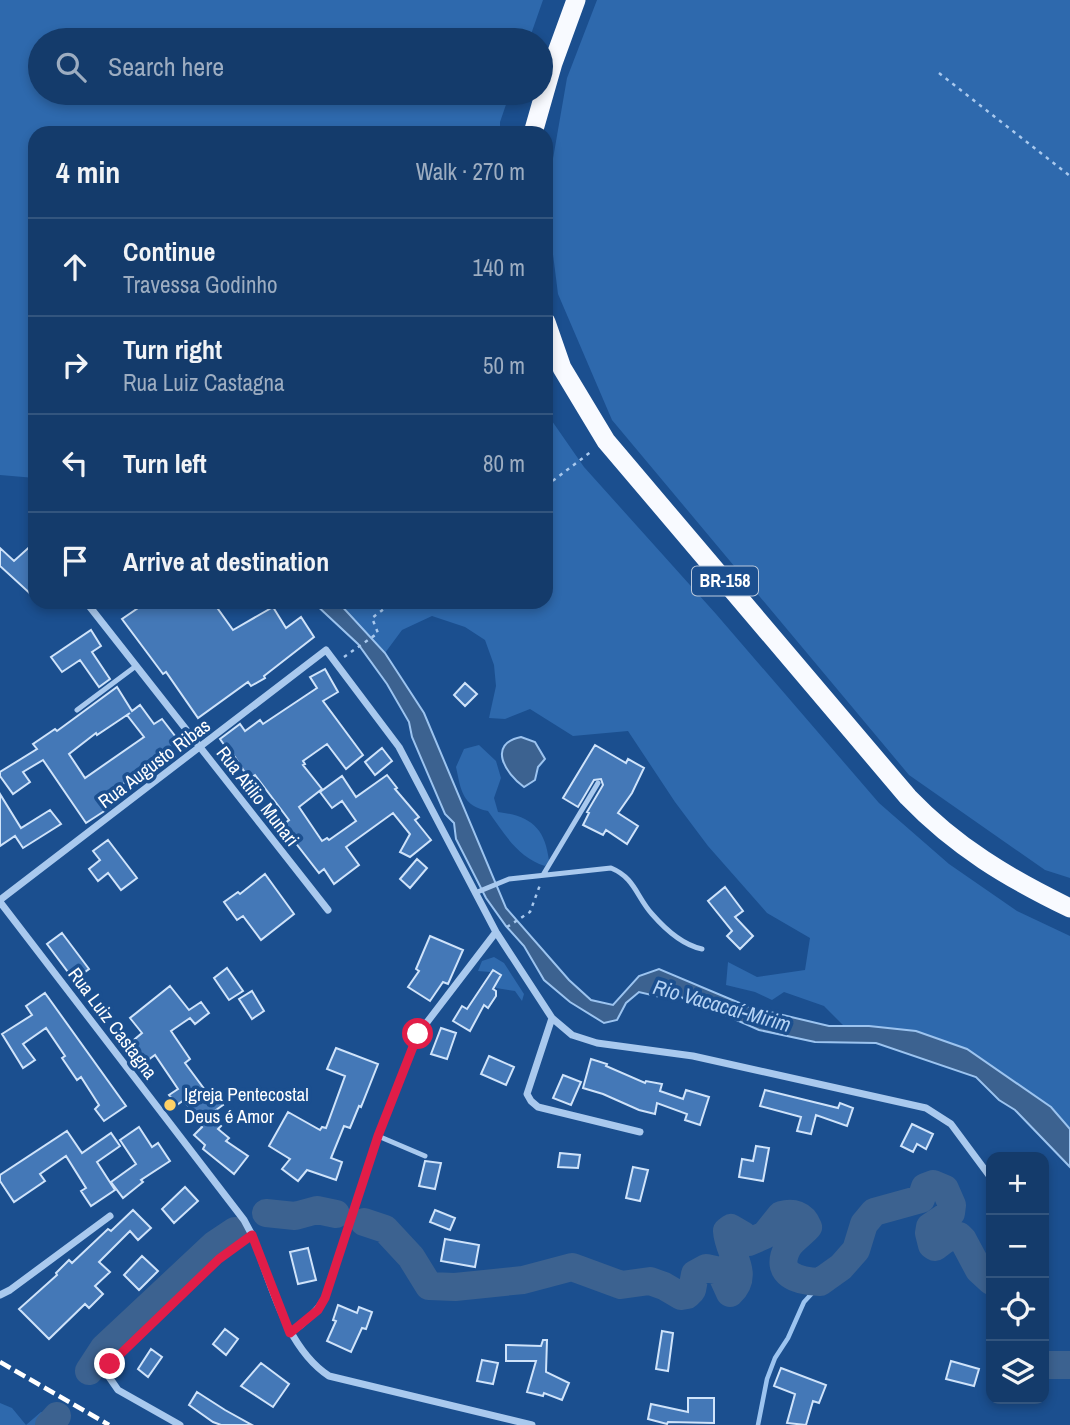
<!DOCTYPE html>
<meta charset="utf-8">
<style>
:root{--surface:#143b6b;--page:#1d4271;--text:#f1f3f6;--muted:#9dadc1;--line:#33557e}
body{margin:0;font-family:"Archivo Narrow",sans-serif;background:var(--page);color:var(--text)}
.controls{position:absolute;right:21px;bottom:21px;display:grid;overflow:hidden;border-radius:14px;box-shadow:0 4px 10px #0003}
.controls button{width:63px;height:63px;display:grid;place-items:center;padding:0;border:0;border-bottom:2px solid var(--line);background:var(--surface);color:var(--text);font:35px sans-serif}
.stop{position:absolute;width:21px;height:21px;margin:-16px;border:5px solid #e11d48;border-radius:50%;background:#fff}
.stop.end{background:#e11d48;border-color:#fff;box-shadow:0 2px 7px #0008}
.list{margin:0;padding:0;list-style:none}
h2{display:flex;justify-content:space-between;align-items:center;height:91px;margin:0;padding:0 28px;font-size:30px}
h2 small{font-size:23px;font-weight:400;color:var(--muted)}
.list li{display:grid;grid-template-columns:46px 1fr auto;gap:21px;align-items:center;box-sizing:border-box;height:98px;padding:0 28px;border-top:2px solid var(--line)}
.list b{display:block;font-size:26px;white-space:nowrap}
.list p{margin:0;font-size:23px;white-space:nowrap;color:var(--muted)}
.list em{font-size:23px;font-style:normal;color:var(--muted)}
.icon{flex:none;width:38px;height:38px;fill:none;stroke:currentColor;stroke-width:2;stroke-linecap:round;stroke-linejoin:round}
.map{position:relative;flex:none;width:1070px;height:1425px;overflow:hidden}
.search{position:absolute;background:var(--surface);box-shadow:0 4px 10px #0003;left:28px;top:28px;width:525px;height:77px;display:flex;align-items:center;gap:18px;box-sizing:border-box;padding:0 24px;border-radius:38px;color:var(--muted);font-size:26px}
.panel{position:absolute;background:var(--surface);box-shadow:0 4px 10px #0003;left:28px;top:126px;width:525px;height:483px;border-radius:21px}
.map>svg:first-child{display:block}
.green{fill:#2e69ad}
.water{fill:#3c6290;stroke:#9cc4f0;stroke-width:2}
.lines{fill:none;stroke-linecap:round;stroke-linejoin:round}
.stream{stroke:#9cc4f0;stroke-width:4.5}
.river{stroke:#3c6290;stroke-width:28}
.building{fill:#4478b7;stroke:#cfe3fa;stroke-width:2;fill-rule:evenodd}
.path{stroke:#a9c9ee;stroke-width:2.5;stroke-dasharray:3.5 5;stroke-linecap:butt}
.service{stroke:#a9c9ee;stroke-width:5}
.minor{stroke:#a9c9ee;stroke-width:7}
.trunk{stroke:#f8faff;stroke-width:19}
.rail{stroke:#fff;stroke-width:4.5;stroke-dasharray:12 5;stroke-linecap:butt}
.route{stroke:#e11d48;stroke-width:9}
.poi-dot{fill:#ffd166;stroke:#1b4f8f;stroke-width:2.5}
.labels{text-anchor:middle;stroke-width:7;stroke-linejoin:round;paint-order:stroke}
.shield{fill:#1b4f8f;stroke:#bbcadd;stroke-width:2}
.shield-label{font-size:18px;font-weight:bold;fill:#fff}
.street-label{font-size:19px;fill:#fff;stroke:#1b4f8f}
.poi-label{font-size:19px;fill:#fff;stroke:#1b4f8f;text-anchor:start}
.water-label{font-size:21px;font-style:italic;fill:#b5d3f5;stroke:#1b4f8f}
</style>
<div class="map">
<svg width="1070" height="1425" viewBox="0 0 1070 1425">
<rect width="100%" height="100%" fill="#1b4f8f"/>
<path class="green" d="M0 0H543L529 40H40V93H510L500 122V133H35V478L0 475Z
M597 0H1070V878L1045 870 909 775 612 420 558 294 546 199 567 78Z
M546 408 552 421 584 467 716 614 879 803 949 864 1017 911 1070 936V1129L1051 1107 967 1049 916 1031 844 1026 824 1006 784 992 772 1000 755 992 726 985 728 962 757 977 805 970 810 938 767 913 708 846 675 802 628 731 573 736 530 709 505 719 489 718 496 686 494 665 485 640 465 627 432 616 402 630 385 653 338 602H546Z
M479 745 496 761 501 778 494 798 498 812C531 816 545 828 549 861L545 866C517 857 504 833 488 811 462 806 461 790 456 767L464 749Z
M494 957 504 963 524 994 522 1001 515 991 496 988 490 972 478 971 482 961Z
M0 1403 12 1408 26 1425 41 1412 53 1414 61 1425H0Z"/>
<path class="water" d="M313 602H338L385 653 424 713 506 908 569 980 591 1000 613 1005 639 976 659 969 749 1007 829 1026H869L916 1031 967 1049 1051 1107 1070 1129V1167L1015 1110 999 1100 976 1077 876 1043 815 1042 759 1030 716 1011 689 1003 679 995 660 997 639 992 626 1003 617 1020 604 1023 570 1002 544 980 524 946 506 926 486 898 456 839 454 823 445 814 412 737 409 722 387 684 358 644Z
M521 737 535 742 545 759 538 767 535 780 524 787C505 773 487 744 521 737Z"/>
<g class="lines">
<path class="stream" d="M758 1425 767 1379 775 1358 788 1338 804 1302 826 1278"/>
<path class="river" d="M266 1213 295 1216 317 1210 336 1214
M364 1222 385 1229 411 1257 429 1286 455 1287 523 1280 572 1267 621 1285 650 1281 664 1286 681 1296 687 1295 692 1290 695 1274 706 1268 720 1271 730 1293C751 1274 728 1253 727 1231L731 1228 743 1235 749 1242 765 1235 781 1215C793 1212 803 1214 808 1227 802 1234 793 1239 788 1247 773 1275 798 1281 820 1282L841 1267 856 1250 864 1224 874 1212 921 1199 925 1187 933 1184 945 1189 952 1205 951 1213 930 1227 929 1233 932 1245 935 1247 947 1238 959 1236 963 1240 979 1270 991 1281
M1044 1365H1070
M89 1371 104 1348 214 1245 235 1231
M49 1425 57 1416"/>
</g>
<path class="building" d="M35 542V598L0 566V548L14 561Z
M147 602H213L233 630 273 607 286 628 301 617 314 637 264 676 265 678 251 686 248 682 198 718 166 672 163 674 122 619Z
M91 630 101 646 92 652 110 679 99 687 80 660 62 672 51 657Z
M325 669 338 692 323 701 363 755 346 769 327 744 303 761 305 764 303 765 322 789 299 807 322 841 327 838 329 840 356 821 342 801 332 808 320 792 342 776 356 797 387 775 397 788 395 789 419 817 415 820 431 840 410 857 400 852 410 834 393 813 346 847 359 865 334 884 324 869 319 873 291 837 283 825 289 820 255 775 249 779 235 757 227 762 219 751 225 746 220 739 240 724 245 731 260 720 263 724 317 688 310 677Z
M465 683 477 694 465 706 454 695Z
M117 687 132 711 140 705 154 724 162 719 182 745 102 798 109 808 86 823 43 760 23 772 30 782 13 794 0 776V772L37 749 33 744 55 729 57 731ZM130 713 127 715 144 737 85 778 69 754 96 733 97 735Z
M595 745 626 763 628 759 644 768 632 793 618 813 638 826 627 844 606 830 603 835 583 825 589 813 587 812 603 785 601 779 594 780 578 807 563 798Z
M382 748 392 761 375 775 365 762Z
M0 794 21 828 50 810 61 824 23 848 15 836 0 846Z
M108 840 137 878 121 890 108 873 98 881 89 869 100 860 93 851Z
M417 859 427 868 410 888 400 879Z
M265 874 294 914 261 940 243 916 237 920 224 902 238 892 240 894Z
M725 887 743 911 735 917 753 936 740 949 727 936 732 931 708 901Z
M62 933 89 969 74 980 47 944Z
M430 936 463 950 448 984 443 982 430 1001 408 987 419 971 416 969Z
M227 968 243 991 229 1000 214 978Z
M493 970 501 975 493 989 496 991V996L488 1008 484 1005 470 1031 453 1021 462 1006 467 1009Z
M170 986 189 1010 201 1002 209 1013 195 1024 190 1018 171 1031 190 1059 185 1063 208 1094 213 1090 223 1105 209 1115 221 1126 218 1129 229 1138 226 1141 248 1156 234 1174 203 1149 205 1145 194 1135 202 1127 184 1100 177 1105 169 1095 178 1089 155 1055 144 1063 129 1044 142 1033 130 1018Z
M252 991 264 1011 252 1019 239 999Z
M45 993 126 1106 104 1121 95 1109 99 1105 81 1077 77 1080 62 1058 65 1056 46 1028 23 1044 35 1060 23 1068 2 1034 32 1015 26 1006Z
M441 1028 456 1033 447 1059 431 1054Z
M336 1048 378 1064 361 1107 359 1106 350 1128 344 1126 331 1158 342 1162 336 1180 307 1170 298 1181 282 1169 290 1159 269 1146 288 1112 320 1130 322 1127 326 1128 345 1076 327 1069Z
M489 1056 514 1067 506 1085 481 1074Z
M591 1059 607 1064 606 1066 645 1083 646 1081 662 1084 660 1091 683 1099 686 1090 709 1097 700 1125 685 1120 687 1114 657 1103 655 1114 639 1110 603 1094 583 1088Z
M563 1075 581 1082 571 1105 553 1098Z
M765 1090 838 1108 840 1103 853 1108 847 1126 816 1115 811 1134 797 1131 801 1117 760 1106Z
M912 1124 933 1134 926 1149 917 1144 913 1152 901 1146Z
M139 1127 152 1147 158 1143 170 1161 141 1180 143 1182 123 1198 111 1182 136 1164 120 1140Z
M67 1131 82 1153 111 1133 120 1146 97 1162 115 1190 91 1206 81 1191 86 1188 66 1156 40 1174 45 1181 14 1202 0 1181V1175Z
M756 1146 769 1148 763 1181 739 1177 742 1159 753 1161Z
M560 1153 580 1155 578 1168 558 1167Z
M425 1161 441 1163 435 1189 419 1186Z
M633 1167 648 1170 640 1201 626 1198Z
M185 1187 198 1201 174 1223 162 1209Z
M133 1210 151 1228 138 1240 130 1231 99 1262 110 1272 95 1286 103 1294 89 1308 85 1304 49 1339 19 1309 57 1275 56 1273 69 1260 72 1263 108 1229 111 1231Z
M435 1210 455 1218 450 1230 430 1222Z
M445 1239 479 1245 475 1267 441 1261Z
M308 1248 316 1280 298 1284 290 1252Z
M142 1256 158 1271 139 1290 124 1275Z
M338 1305 357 1313 359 1307 372 1312 366 1329 362 1328 351 1352 327 1341 336 1321 333 1320Z
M225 1329 238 1339 226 1355 213 1344Z
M662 1331 673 1333 668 1371 656 1369Z
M543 1340H547L546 1372 569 1383 562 1400 544 1393 543 1396 527 1392 536 1361H506V1345L541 1346Z
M151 1349 162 1357 148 1377 138 1369Z
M482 1360 498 1363 493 1384 477 1381Z
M951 1361 979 1369 974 1386 946 1379Z
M261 1363 289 1384 273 1407 241 1386Z
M781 1368 826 1385 819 1403 813 1401 806 1425 787 1423 795 1394 774 1386Z
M197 1392 225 1410 252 1425H221L213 1422 189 1405Z
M688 1398H714V1423L668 1422 667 1424 648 1419 651 1404 688 1412Z"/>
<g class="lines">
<path class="path" d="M939 73 1070 176
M546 486 592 451
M344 657 378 633 372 618 393 602
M507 927 530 912 540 885"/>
<path class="service" d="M77 710 136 666
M543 875 598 783
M475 893 509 879 611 868C635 878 636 896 652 914 665 929 683 945 702 949
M378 1136 425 1156"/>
<path class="minor" d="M86 602 328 910
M0 900 326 650 399 747 496 932 552 1018 572 1035 597 1043 693 1056 926 1108 951 1124 991 1178
M0 902 244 1220 252 1235C271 1282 285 1347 329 1376L532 1425
M552 1018 527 1094 531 1101 538 1107 640 1132
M0 1295 10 1290 110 1216
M290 1333C305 1323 316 1313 325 1298L378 1136 418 1034 496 932
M180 1425 118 1390 109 1377 110 1364 219 1259 252 1235"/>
<path class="trunk" d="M533 133 553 63 576 0
M546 322 562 368 606 441 908 797C956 847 1008 878 1070 908"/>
<path class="rail" d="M0 1362 109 1425"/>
</g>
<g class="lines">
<path class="route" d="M110 1364 219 1259 252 1235 290 1333 318 1310 325 1298 378 1136 418 1034"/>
</g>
<circle class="poi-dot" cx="170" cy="1105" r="7"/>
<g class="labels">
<rect class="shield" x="692" y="566.5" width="66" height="29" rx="5"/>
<g class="shield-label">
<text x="725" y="587">BR-158</text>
</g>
<g class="street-label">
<text transform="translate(154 763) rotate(-37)" y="7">Rua Augusto Ribas</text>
<text transform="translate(258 796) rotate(52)" y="7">Rua Atilio Munari</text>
<text transform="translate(113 1023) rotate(53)" y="7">Rua Luiz Castagna</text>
</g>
<g class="poi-label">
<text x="184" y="1101">Igreja Pentecostal<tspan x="184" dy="22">Deus é Amor</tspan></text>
</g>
<g class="water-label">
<text transform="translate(722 1006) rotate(16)" y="7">Rio Vacacaí-Mirim</text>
</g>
</g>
</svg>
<div class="controls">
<button>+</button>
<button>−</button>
<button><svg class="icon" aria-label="locate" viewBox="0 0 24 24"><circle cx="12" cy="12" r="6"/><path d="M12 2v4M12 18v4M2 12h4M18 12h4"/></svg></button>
<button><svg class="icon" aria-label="layers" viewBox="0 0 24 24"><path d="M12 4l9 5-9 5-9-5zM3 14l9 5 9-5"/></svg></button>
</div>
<div class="stop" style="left:418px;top:1034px"></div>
<div class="stop end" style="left:110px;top:1364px"></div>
<div class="search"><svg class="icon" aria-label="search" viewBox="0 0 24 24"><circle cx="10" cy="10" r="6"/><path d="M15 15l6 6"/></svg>Search here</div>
<section class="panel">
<h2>4 min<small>Walk · 270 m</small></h2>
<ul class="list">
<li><svg class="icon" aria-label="ahead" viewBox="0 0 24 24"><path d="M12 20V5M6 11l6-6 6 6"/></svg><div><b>Continue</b><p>Travessa Godinho</p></div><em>140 m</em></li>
<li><svg class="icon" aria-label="right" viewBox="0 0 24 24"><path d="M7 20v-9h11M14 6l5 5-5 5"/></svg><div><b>Turn right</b><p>Rua Luiz Castagna</p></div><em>50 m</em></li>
<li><svg class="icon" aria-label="left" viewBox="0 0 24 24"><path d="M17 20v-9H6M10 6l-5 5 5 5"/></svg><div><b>Turn left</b></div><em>80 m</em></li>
<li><svg class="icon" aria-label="arrive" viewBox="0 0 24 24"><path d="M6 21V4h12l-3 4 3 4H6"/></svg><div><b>Arrive at destination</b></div></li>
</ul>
</section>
</div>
